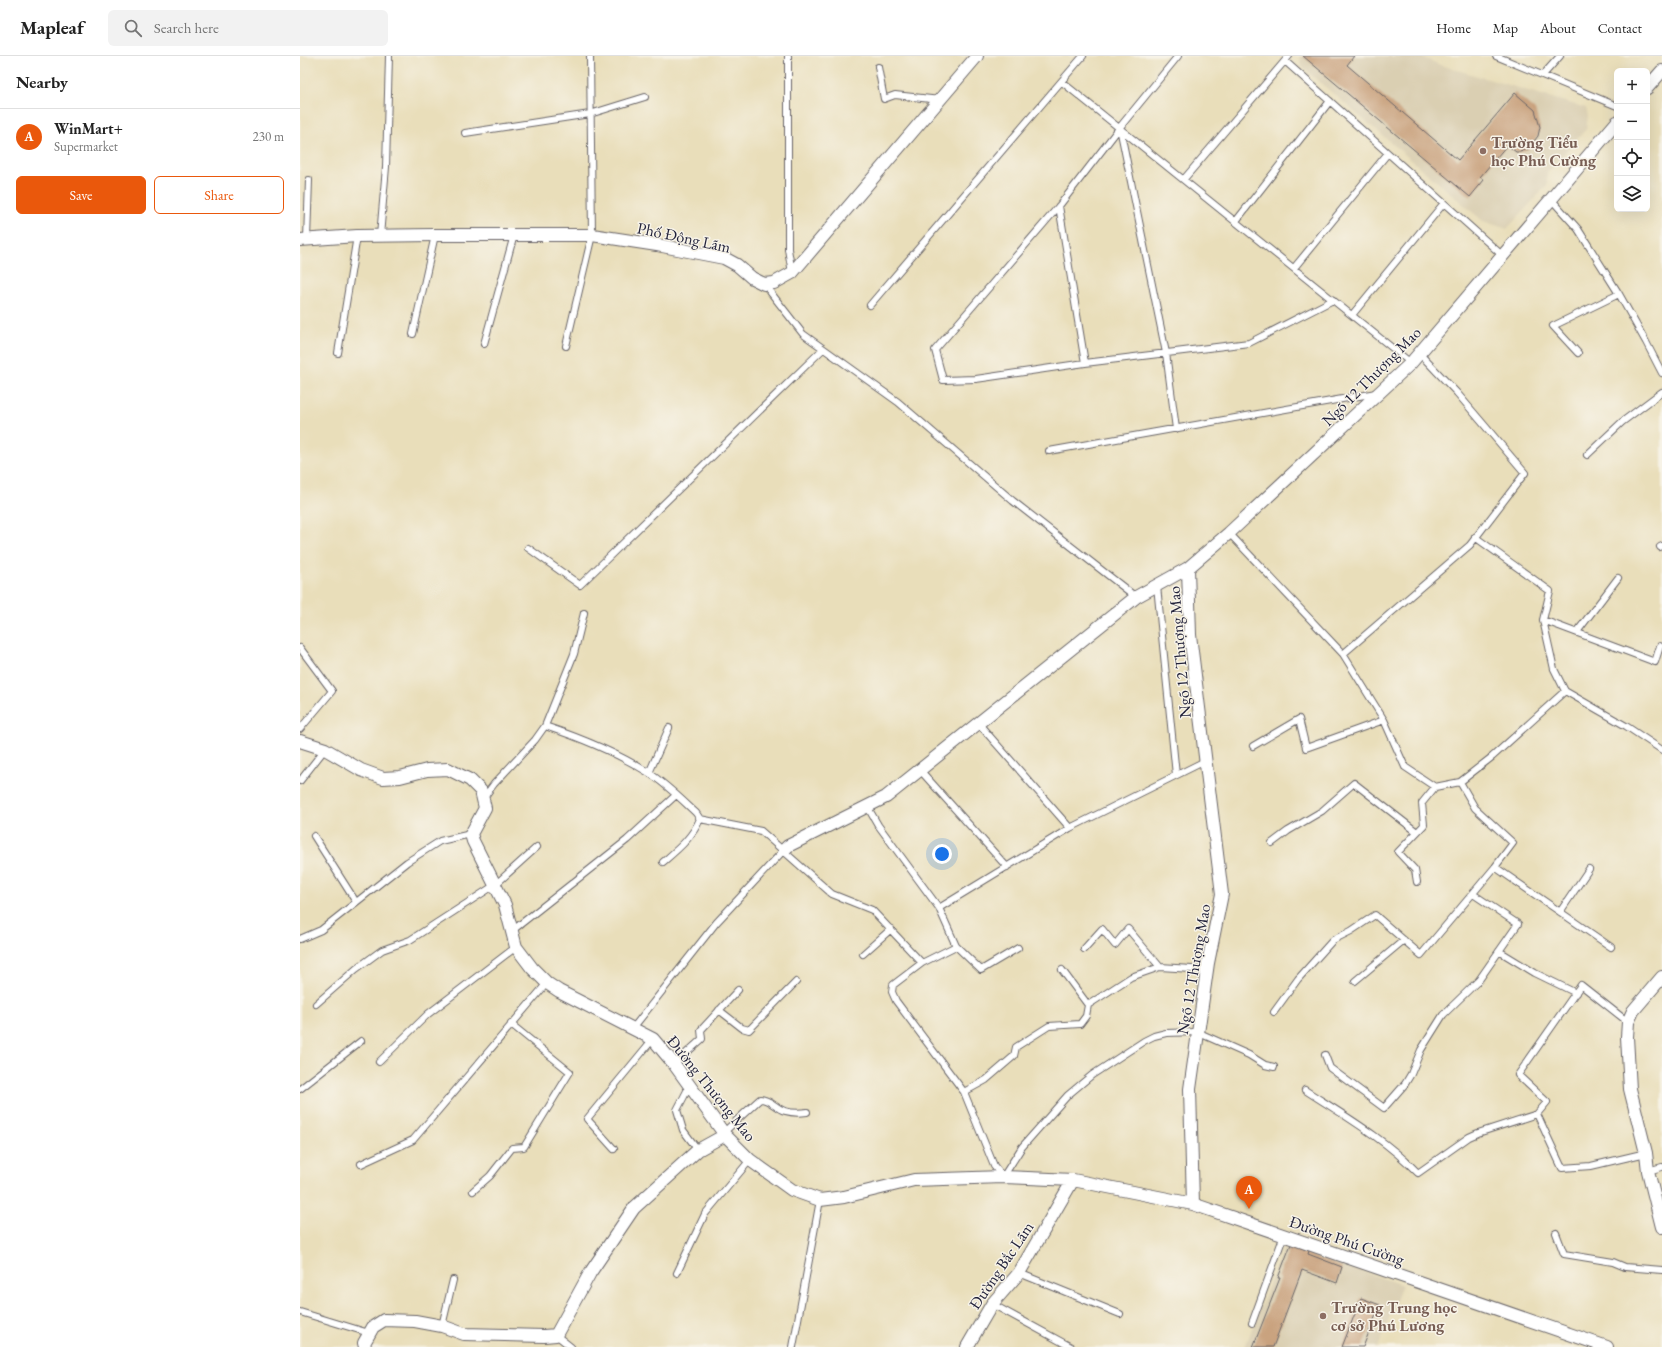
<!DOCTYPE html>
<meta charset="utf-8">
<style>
:root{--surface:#fff;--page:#f2f2f2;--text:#222;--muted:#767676;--line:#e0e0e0;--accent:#ea580c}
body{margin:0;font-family:"EB Garamond",serif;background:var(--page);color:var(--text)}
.controls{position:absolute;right:12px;top:12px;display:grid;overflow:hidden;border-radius:6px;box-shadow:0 4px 16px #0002}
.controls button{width:36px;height:36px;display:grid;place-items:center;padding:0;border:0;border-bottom:1px solid var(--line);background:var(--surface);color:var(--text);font:20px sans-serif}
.you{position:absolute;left:642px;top:798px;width:14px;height:14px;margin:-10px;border:3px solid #fff;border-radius:50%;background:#1a73e8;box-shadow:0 0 0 6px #1a73e833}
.badge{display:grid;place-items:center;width:26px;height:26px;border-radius:50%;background:var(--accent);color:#fff;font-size:13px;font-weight:700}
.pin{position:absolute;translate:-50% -33px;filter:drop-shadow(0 1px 2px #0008)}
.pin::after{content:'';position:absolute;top:21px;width:14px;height:12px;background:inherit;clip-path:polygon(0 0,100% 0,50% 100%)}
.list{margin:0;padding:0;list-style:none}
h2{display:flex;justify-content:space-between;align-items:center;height:52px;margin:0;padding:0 16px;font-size:17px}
h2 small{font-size:13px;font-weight:400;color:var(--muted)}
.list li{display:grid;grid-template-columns:26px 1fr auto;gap:12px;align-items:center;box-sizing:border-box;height:56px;padding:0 16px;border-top:1px solid var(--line)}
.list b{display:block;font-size:15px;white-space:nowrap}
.list p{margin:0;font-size:13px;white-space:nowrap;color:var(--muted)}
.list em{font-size:13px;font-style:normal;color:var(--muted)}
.actions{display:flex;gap:8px;padding:12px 16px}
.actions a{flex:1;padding:9px 0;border:1px solid var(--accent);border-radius:6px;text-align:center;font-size:14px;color:var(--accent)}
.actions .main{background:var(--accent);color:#fff}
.icon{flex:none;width:22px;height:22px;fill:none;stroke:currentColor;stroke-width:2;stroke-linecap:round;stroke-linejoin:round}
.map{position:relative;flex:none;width:1362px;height:1291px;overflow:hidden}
header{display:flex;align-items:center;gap:24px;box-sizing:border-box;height:56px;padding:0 20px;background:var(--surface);border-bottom:1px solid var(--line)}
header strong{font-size:19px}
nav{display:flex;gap:22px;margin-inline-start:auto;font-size:14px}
.search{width:280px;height:36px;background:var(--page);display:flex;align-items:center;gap:10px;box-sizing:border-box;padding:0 14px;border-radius:6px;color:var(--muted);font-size:15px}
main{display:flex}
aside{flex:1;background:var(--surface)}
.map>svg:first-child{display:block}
.built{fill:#dacfb2}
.building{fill:#c9a27e}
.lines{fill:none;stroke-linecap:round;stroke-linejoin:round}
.service-casing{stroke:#686467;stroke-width:8}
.minor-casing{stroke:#686467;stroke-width:14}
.service{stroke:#fff;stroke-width:6}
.minor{stroke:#fff;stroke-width:12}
.education-dot{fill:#8d6e63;stroke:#f7f3e8;stroke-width:1.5}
.labels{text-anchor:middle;stroke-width:3;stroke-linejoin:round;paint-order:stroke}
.education-label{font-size:16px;font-weight:bold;fill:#785e54;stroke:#f7f3e8;text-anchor:start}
.street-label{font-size:16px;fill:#22223b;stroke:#f7f3e8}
</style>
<header>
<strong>Mapleaf</strong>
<div class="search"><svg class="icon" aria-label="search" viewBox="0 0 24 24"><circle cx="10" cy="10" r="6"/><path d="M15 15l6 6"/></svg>Search here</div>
<nav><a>Home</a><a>Map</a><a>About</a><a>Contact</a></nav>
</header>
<main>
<aside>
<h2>Nearby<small></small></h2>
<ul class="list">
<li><span class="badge">A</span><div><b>WinMart+</b><p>Supermarket</p></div><em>230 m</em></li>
</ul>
<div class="actions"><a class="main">Save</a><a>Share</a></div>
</aside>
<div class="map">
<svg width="1362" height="1291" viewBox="0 0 1362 1291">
<rect width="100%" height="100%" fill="#f7f3e8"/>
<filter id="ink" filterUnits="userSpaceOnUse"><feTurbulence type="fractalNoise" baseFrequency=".025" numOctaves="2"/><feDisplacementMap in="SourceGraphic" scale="8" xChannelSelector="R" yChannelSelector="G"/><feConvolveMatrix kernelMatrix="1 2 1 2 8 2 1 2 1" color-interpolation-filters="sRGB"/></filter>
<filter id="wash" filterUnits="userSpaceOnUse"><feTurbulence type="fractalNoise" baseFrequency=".012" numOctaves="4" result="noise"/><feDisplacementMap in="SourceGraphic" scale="16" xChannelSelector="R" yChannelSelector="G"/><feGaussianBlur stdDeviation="0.9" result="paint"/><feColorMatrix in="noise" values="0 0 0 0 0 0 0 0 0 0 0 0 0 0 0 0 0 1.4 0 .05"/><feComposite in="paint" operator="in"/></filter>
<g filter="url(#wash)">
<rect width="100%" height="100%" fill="#e9deba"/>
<path class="built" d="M1000 0H1120L1140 9 1286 52 1288 60 1286 73 1247 117V129L1207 173 1183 165 1002 11Z
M985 1188 1102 1229 1078 1291H945Z"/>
<g id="blocks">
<path class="building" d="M1003 0H1054L1047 9 1158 104 1215 37 1235 54 1240 71 1238 80 1228 93 1220 96H1216L1207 89 1180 121 1184 124 1170 141Z
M991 1188 1009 1195 1008 1198 1042 1211 1037 1227 1002 1214 973 1291H953L980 1222H978Z
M1061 1242 1080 1249 1063 1291H1042Z"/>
</g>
</g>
<g filter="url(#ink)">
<use href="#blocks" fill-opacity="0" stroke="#686467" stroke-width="1"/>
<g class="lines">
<defs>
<path id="service" d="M488 0V193L492 217
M878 0 820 71 759 150 635 294 643 324 676 323 785 307 949 287 1033 244
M1196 0 1317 50
M985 5 1203 200
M578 11 584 43 595 39 640 44
M1243 19 1260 0
M762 26 1111 307
M820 72 866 297 876 373
M165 77 290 58 345 41
M884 123 989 0
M1251 143 1278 173 1319 238 1346 286 1362 317
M759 150 785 307
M936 165 1030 45
M80 180 86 111 89 0
M7 183 9 124
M994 212 1088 97
M464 228 503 278 598 346 713 445 836 541
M570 249 783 0
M1052 259 1144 147
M113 278 135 179
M184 288 214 179
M266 290 292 179 290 0
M38 297 57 180
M1278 297 1253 270 1319 238
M749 395 1076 337
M1287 399 1322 366 1362 336
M929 477 1043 598 1084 664 1105 711 1135 731 1160 726 1192 701 1265 635
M1175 481 1250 535 1243 564 1355 606 1360 590
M1360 491 1362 490
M228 492 280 529 523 293
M857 530 876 719
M1243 564 1254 613 1265 635 1326 670 1362 694
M1277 576 1318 522
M0 592 32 635 0 673
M1043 598 1170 489 1225 417 1157 337 1119 297
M679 668 770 772
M245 670C281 682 316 696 349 717 366 728 381 743 396 757L400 763C392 782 378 793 363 806
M953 690 999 663 1006 692 1084 664
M620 714 707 811
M349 717 369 672
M0 725 25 693
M183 743 194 728 235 684 245 670 274 598 284 557
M567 750 578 769 639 852 656 890
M400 763 461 775 532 838 572 854 622 907
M14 780 56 846
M972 787 988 775 1022 755 1054 727 1117 776
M1195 811 1311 891
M1117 826 1115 814 1098 796 1124 769 1122 747 1135 731
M639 852 770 772 905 705
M1260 856 1289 813
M213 874 327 784 376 739
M0 883 21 874 107 806 140 785 171 778
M718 892 681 914 656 890 622 907 593 929 592 936 596 945 664 1036 694 1110 703 1121 722 1091 768 1039 792 1019 844 985 854 980 866 977 897 976 949 999 965 1009 974 1011
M784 893 802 873 815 889 828 873 860 911
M1199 895 1235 917 1276 937
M563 898 591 873
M762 914 788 949
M1055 925 1104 884
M16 948 56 913 82 894 110 884 195 829 237 791
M419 954 442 972 449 974 496 926
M974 956 998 923 1033 884 1051 875 1075 859 1121 899 1195 811 1213 787 1175 752 1160 726
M333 972 416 867 484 794
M1025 999 1030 1012 1084 1052 1105 1028 1111 1018 1121 994 1143 959 1179 924 1218 868 1173 838
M79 1006 128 958 216 891
M374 1008 402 983 401 974 438 934
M390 1029 377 1054 383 1074 398 1094
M0 1033 61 985
M1005 1034C1045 1060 1085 1083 1118 1117L1169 1081 1178 1077 1237 1058 1247 1046 1218 1019 1281 929 1328 966
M664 1036 686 1024 714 1000 716 991 749 970 780 968 786 960 788 949 831 921 860 911 907 914
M1237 1058 1262 1112 1291 1110 1346 1097
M424 1076 460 1043C470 1043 475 1052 485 1055 492 1057 500 1057 507 1056
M314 1093 287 1063 353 983
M61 1108 113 1084 247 927
M1348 1115 1362 1111
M173 1135 190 1120 212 1092 224 1091 270 1016 211 968
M1256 1177 1264 1198 1313 1206 1325 1211 1362 1214
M377 1217 405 1158 450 1104
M719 1217 820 1258
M692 1248 771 1291
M0 1256 69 1277
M952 1267 984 1179
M142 1270 153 1224
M256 1279 271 1291
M493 1291 520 1144"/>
<path id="minor" d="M1347 32 1362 15
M0 184 57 180 135 179H292L357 189 424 202 437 209 452 222 464 228 474 227 492 217 677 0
M0 685 25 693 61 714 83 722 100 721 127 714 148 713 170 724 181 735 185 752 171 778 173 785 205 849 216 891 232 912 247 927 259 935 353 983 374 1008 425 1079 450 1104 492 1134 520 1144 544 1141 614 1124 703 1121 773 1124 893 1148 1307 1291
M484 794 488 790 586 741 836 541 888 512
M1362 921 1333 955 1328 966 1327 981 1330 1033 1346 1097 1348 1115 1362 1171
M893 1148 890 1033 908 907 922 838 890 579 888 512 929 477 1111 307 1317 66
M65 1291 64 1287 73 1271 84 1264 115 1265 142 1270 164 1278 244 1280 256 1279 290 1217 334 1152 398 1094 425 1079
M667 1291 692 1248 719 1217 773 1124"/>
</defs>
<use href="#service" class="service-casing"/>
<use href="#minor" class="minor-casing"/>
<use href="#service" class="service"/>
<use href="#minor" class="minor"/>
</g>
</g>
<g class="education-dot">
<circle cx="1183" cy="95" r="4"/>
<circle cx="1023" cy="1260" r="4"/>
</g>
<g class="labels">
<g class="education-label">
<text x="1191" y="92">Trường Tiểu<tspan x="1191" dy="18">học Phú Cường</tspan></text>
<text x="1031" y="1257">Trường Trung học<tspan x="1031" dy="18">cơ sở Phú Lương</tspan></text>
</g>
<g class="street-label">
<text transform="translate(384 181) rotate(12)" y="6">Phố Động Lãm</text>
<text transform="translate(1071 320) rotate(-45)" y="6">Ngõ 12 Thượng Mao</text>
<text transform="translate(879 596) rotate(-95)" y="6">Ngõ 12 Thượng Mao</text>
<text transform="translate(893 913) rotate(-80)" y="6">Ngõ 12 Thượng Mao</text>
<text transform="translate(412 1032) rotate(51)" y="6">Đường Thượng Mao</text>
<text transform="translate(1047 1184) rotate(19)" y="6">Đường Phú Cường</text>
<text transform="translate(701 1209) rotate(-56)" y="6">Đường Bắc Lãm</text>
</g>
</g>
</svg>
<div class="controls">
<button>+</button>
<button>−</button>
<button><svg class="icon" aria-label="locate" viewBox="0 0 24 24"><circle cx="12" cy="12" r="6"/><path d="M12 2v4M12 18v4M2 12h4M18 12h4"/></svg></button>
<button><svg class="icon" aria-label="layers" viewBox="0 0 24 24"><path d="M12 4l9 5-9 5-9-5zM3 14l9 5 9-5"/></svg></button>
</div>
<div class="you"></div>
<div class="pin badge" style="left:949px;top:1153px">A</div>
</div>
</main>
